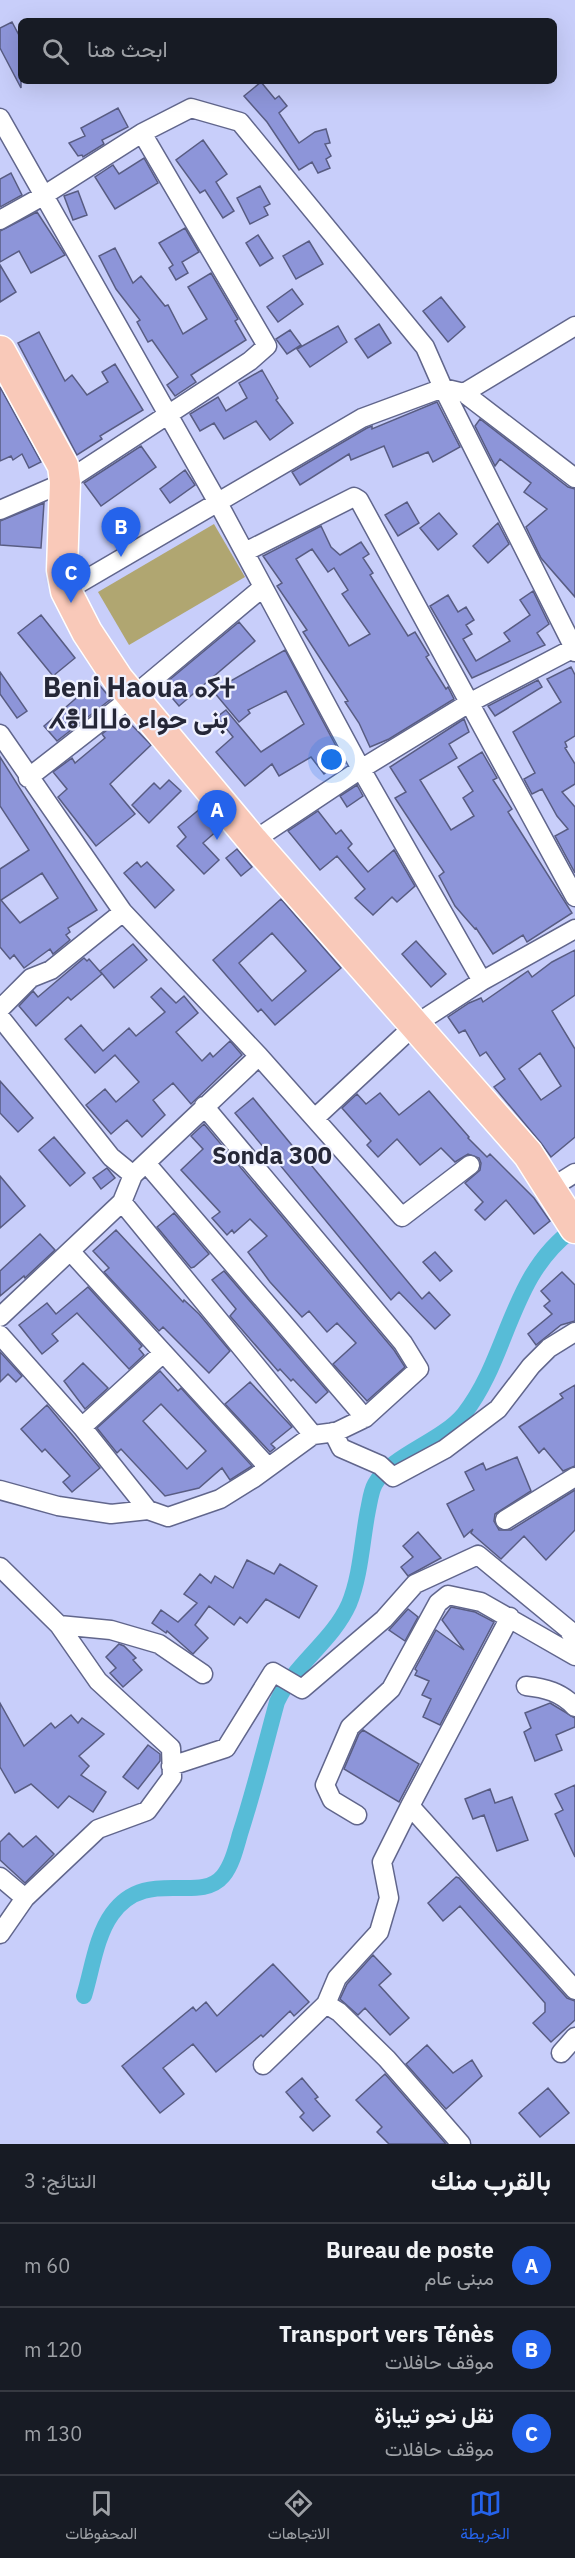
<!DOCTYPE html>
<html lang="ar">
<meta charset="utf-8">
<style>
:root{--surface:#171b24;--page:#20242c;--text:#f1f3f6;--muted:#9ea1a6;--line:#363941;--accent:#2563eb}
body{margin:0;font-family:"IBM Plex Sans",Vazirmatn,"Noto Sans Tifinagh",sans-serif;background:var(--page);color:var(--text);direction:rtl}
.you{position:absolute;left:332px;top:760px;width:21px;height:21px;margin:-15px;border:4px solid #fff;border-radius:50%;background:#1a73e8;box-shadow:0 0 0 9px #1a73e833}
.badge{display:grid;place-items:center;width:39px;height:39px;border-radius:50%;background:var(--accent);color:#fff;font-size:20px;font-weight:700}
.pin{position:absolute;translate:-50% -50px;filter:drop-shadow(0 2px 3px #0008)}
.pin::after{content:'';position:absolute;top:32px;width:21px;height:18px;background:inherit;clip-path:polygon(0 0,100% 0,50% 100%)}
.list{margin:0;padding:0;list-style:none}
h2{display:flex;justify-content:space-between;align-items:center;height:78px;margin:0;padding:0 24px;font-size:26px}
h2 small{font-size:20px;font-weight:400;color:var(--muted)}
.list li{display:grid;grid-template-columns:39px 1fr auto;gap:18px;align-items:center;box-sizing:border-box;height:84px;padding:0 24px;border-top:2px solid var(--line)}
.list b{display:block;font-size:22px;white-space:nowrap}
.list p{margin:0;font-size:20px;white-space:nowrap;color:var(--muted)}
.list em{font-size:20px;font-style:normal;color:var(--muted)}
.icon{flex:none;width:33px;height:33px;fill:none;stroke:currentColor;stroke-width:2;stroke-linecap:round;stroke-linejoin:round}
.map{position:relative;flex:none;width:575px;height:2144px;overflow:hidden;direction:ltr}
.search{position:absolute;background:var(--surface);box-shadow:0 6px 24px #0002;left:18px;right:18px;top:18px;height:66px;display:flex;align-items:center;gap:15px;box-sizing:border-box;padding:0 21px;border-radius:9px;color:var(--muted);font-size:22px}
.sheet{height:330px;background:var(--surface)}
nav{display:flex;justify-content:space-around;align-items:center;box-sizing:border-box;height:84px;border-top:2px solid var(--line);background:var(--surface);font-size:16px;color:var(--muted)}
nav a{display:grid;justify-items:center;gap:3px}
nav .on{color:var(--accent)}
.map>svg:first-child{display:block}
.green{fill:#b0a671}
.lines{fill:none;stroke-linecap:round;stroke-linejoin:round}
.canal{stroke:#57bcd7;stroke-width:16}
.building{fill:#8d95d9;stroke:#585c82;stroke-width:1.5;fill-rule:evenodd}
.minor-casing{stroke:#61668c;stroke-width:21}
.primary-casing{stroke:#fff;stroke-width:33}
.minor{stroke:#fff;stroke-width:18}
.primary{stroke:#f9c9b9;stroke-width:30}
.labels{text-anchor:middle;stroke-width:4.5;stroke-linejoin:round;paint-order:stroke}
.quarter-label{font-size:24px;font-weight:bold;fill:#252737;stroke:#eff1ff}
.district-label{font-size:27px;font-weight:bold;fill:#252737;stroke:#eff1ff}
</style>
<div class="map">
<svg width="575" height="2144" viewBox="0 0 575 2144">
<rect width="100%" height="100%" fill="#c8cefa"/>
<path class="green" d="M214 524 245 577 129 645 98 592Z"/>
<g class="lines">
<path class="canal" d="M84 1996C92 1970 96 1936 112 1914 146 1866 199 1905 223 1876 232 1865 236 1848 240 1834 254 1791 265 1746 277 1702 294 1664 332 1642 349 1604 361 1575 362 1540 368 1510 370 1501 371 1491 375 1484 391 1455 441 1442 464 1414 509 1357 510 1273 575 1228"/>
</g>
<path class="building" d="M12 22 21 39V88L0 48V28Z
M261 82 275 99 279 96 287 106 279 113 299 143 315 132 326 129 330 143 325 144 331 156 326 159 330 168 318 173 312 162 299 170 267 122 244 96Z
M118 108 128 127 102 140 104 144 83 157 82 155 78 156 69 143 85 136 81 128Z
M203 140 227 174 216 182 234 211 223 218 205 190 200 193 176 160Z
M144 158 158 183 115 209 95 177 113 165 119 174Z
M11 173 22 195 0 207V179Z
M260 186 270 204 264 207 268 215 250 224 237 198Z
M78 191 87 215 73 220 64 196Z
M37 212 65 255 31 273 19 251 0 262V231Z
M185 228 199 252 182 262 188 273 176 280 169 268 173 265 159 243Z
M258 235 273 258 260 266 246 243Z
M309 241 323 264 296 279 283 256Z
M115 248 133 283 141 276 165 306 168 305 183 334 207 319 188 287 211 273 238 319 235 321 246 340 191 375 196 382 175 396 167 385 178 377 152 340 148 342 137 322 140 320 116 289 99 256Z
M0 265 16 292 0 302Z
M292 289 303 304 278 322 267 307Z
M441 297 465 327 448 342 423 311Z
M379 324 391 343 368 358 355 339Z
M338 326 347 342 310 367 297 349Z
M290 330 301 345 287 354 276 339Z
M39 332 65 381 72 375 87 395 108 382 102 372 115 364 143 410 100 436 102 439 77 455 18 343Z
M262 370 278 398 276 400 293 423 270 440 256 421 224 439 214 423 200 431 190 414 218 397 226 411 247 398 239 383Z
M0 387 41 462 29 468 22 454 13 460 11 456 0 461Z
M437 402 460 447 433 462 428 452 393 467 384 446 351 460 349 454 300 485 292 472 367 428 372 426V429Z
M480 419 568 487 575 489V597L541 558 526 527 547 509 524 492 531 483 500 459 495 466 475 426Z
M141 446 156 467 101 506 84 483Z
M185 470 195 485 170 503 160 489Z
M407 502 419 523 398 536 385 515Z
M44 503 41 548 0 545V521Z
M439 513 457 534 438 550 420 528Z
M498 523 509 544 488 563 473 546Z
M321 526 331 547 340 555 361 542 369 554 363 558 373 573 370 575 408 636 415 632 429 655 426 657 446 689 448 687 454 699 389 739 370 747 359 723 345 702 348 701 303 632 307 630 277 586 282 583 263 556ZM312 549 328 572 334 568 348 590 342 594 370 634 349 646 296 559Z
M533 591 549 624 537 633 545 645 472 678 430 606 448 595 458 612 466 607 474 620 466 625 472 634 463 639 476 661 510 641 504 633 530 615 520 600Z
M41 615 75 658 53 676 18 633Z
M239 622 255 641 179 706 162 686Z
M285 650 345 763 336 769 334 766 324 774 311 757 279 776 272 764 245 786 216 752 233 737 217 717 226 710 261 752 304 724 286 691 248 710 250 713 239 722 213 691Z
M571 667 575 675V736L565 742 567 747 565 748 575 764V784L562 792 575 807V873L555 836 568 829 557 816 542 789 532 794 524 779 535 773 513 732 561 702 547 679Z
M0 672 27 711 17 718 0 694Z
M538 680 542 687 495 716 488 706Z
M96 681 111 699 57 741 44 726Z
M124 717 151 745 110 784 135 814 96 846 58 797 67 789 53 772 72 758 75 763 105 738 102 734Z
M464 719 469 732 449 744 457 758 420 780 451 830 474 816 463 798 473 791 458 767 482 752 497 778 493 780 512 809 508 812 572 913 527 942 523 935 493 954 476 928 475 929 455 906 439 876 444 872 395 798 406 792 390 767Z
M0 757 97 910 68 928 70 932 66 935 70 940 53 954 50 949 24 968 14 955 10 959 0 947V869L29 850 0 806ZM42 873 58 898 20 923 1 900Z
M169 780 181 791 149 823 132 805 154 783 160 789Z
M357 785 363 796 347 807 340 796Z
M201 808 219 829 203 843 219 860 204 874 177 846 186 837 178 827Z
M318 811 336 834 341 830 352 844 348 848 368 872 394 850 415 886 397 902 392 897 373 915 355 898 365 889 337 856 320 870 288 831Z
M237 849 252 867 241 876 226 858Z
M137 862 141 867 147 862 174 890 155 908 124 873Z
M281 899 341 968 275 1025 261 1009 258 1012 213 960ZM272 933 306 971 272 1001 239 963Z
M416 941 446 974 431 987 402 954Z
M133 944 147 960 114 988 100 971Z
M575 950V995L552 1011 575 1049V1137L551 1157 541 1143 494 1087 505 1079 486 1052 480 1056 465 1030 459 1033 448 1017 469 1003 481 998 483 1002 528 971 532 977 552 962ZM540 1053 561 1086 541 1100 519 1069Z
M84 958 87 961 89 959 102 974 71 1000 68 997 36 1026 19 1006 33 991 38 997Z
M161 988 176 1003 184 996 198 1013 176 1032 202 1061 210 1053 213 1057 230 1041 242 1055 191 1104 173 1083 153 1100 165 1115 142 1137 127 1120 111 1134 86 1105 105 1089 116 1102 139 1082 115 1055 95 1073 65 1039 81 1025 103 1051 129 1028 136 1036 165 1012 151 997Z
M0 1081 33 1118 18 1132 0 1113Z
M429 1091 469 1137 468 1138 487 1157 490 1154 534 1198 550 1221 534 1234 506 1200 485 1220 475 1210 483 1202 465 1183 480 1170 481 1163 479 1158 468 1154 455 1162 441 1148 420 1165 397 1139 378 1157 367 1145 371 1141 342 1108 357 1094 366 1104 380 1093 399 1115Z
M253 1098 295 1149 297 1148 422 1299 429 1292 450 1315 435 1329 399 1292 391 1300 271 1154 270 1155 235 1113Z
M204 1124 394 1350 405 1367 367 1401 333 1364 356 1343 337 1323 327 1332 309 1311 302 1317 270 1282 248 1252 267 1236 250 1219 234 1233 232 1230 227 1235 212 1218 220 1212 181 1170 203 1149 191 1136Z
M54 1137 85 1173 70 1186 39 1150Z
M107 1168 115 1178 101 1189 93 1178Z
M0 1176 25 1206 0 1228Z
M174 1213 209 1254 194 1267 191 1268 157 1227Z
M116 1230 183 1302 184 1300 199 1314 230 1351 209 1373 163 1327 159 1331 104 1272 109 1268 93 1251Z
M40 1234 55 1250 25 1278 24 1276 0 1296V1271Z
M435 1252 452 1271 440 1281 423 1262Z
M224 1271 328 1392 316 1403 293 1379 291 1381 280 1369 278 1371 230 1316 236 1309 212 1280Z
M562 1272 575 1285V1321L561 1325 536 1345 528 1334 552 1314 544 1306 550 1301 541 1291Z
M88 1287 142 1346 139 1349 144 1355 129 1369 77 1313 52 1334 58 1341 42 1354 19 1325 47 1303 56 1314Z
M0 1352 22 1376 16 1382 8 1374 0 1382Z
M83 1363 108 1388 85 1409 64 1381Z
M160 1371 178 1391 181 1388 252 1466 230 1480 222 1468 199 1488 165 1496 121 1449 117 1453 97 1428ZM161 1404 206 1451 187 1469 143 1421Z
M250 1382 292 1427 271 1444 275 1448 270 1452 225 1404Z
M575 1385V1466L563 1471 544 1448 539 1453 519 1427 563 1398 560 1394Z
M47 1405 100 1468 72 1492 63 1482 70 1476 45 1449 42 1452 21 1429Z
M517 1457 531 1491 495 1514 494 1521 499 1530H511L575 1490V1530L546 1560 524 1536 501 1559 471 1533 473 1529 464 1537 447 1504 474 1490 465 1472 483 1463 486 1470Z
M418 1532 441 1558 408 1576 401 1567 413 1557 403 1546Z
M247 1560 274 1574 280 1564 317 1586 299 1618 266 1599 247 1623 240 1617 234 1625 209 1606 195 1625 208 1638 193 1654 167 1631 166 1633 152 1623 161 1610 178 1622 197 1603 184 1594 200 1574 211 1583 215 1576 233 1588Z
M451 1607 475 1612 494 1622 440 1725 423 1717 431 1699 422 1695 429 1681 415 1675 417 1671 415 1669 436 1630 464 1650 442 1620Z
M408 1609 418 1617 405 1641 389 1630Z
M119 1644 124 1646 136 1658 133 1660 142 1670 123 1687 110 1673 116 1668 106 1657Z
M0 1703 24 1746 51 1723 55 1728 71 1715 78 1723 82 1718 104 1734 79 1756 89 1766 81 1775 106 1792 93 1812 69 1796 58 1808 31 1784 15 1793 0 1767Z
M550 1703 575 1718V1727L556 1735 562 1750 535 1761 524 1732 531 1728 525 1713Z
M363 1730 419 1764 399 1802 344 1769 359 1734Z
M148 1745 160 1754V1761L138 1789 123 1777Z
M575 1785V1857L555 1814 563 1810 555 1794Z
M490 1789 495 1803 512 1797 528 1840 497 1851 484 1815 473 1819 465 1799Z
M9 1833 23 1847 36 1836 54 1854 25 1883 0 1860V1842Z
M456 1877 459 1878 567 1998 575 2001V2020L551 2042 533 2023 545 2012V2003L460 1906 443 1921 428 1903Z
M373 1955 391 1974 379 1985 409 2018 390 2035 365 2008 358 2015 340 1999 347 1984Z
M273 1964 309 2002 294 2016 290 2011 263 2037 261 2035 216 2072 193 2044 163 2068 184 2094 160 2113 122 2066 193 2007 196 2011 206 2002 217 2016Z
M427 2045 453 2073 472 2060 482 2076 446 2109 406 2064Z
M385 2074 446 2144H389L377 2132 382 2127 356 2100Z
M302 2078 318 2097 315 2099 330 2116 313 2131 300 2117 304 2113 286 2092Z
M548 2088 569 2113 540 2137 519 2113Z"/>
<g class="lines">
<defs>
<path id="minor" d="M0 118 217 501 361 769 482 981
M0 220 43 196 142 133 191 108 240 122 425 347 443 388 574 648
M464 393 575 478
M0 510 65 482 250 361 267 346 142 133
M245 552 354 497 359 500 575 897
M66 591 362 418 443 388 464 393 575 326
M0 734 123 912 259 1056 402 1217 470 1165
M28 778 132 697 262 588
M253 841 361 769 469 703 574 648 575 652
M0 1009 31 978 51 970 123 912
M0 1017 111 1157 133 1175
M315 1118 416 1024 482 981 575 929
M146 1163 365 1418
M551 1188 575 1173
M122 1202 313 1435
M71 1252 268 1467
M0 1317 122 1202 133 1175 259 1056
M0 1335 82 1427 148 1510 111 1514 58 1506 0 1490
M82 1427 163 1353
M333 1432 341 1448 380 1465 393 1477 445 1449 498 1409 531 1366 549 1348 575 1332
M148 1510 168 1517 220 1499 254 1478 313 1435 336 1432 365 1418 419 1369 403 1343 204 1106
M505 1520 575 1477
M0 1567 59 1625 98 1681 171 1748 172 1777 147 1811 98 1829 25 1898 0 1934
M510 1617 410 1806 575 1990
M59 1625 111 1630 159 1644 203 1674
M526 1686C545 1688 561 1692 575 1707
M171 1766 226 1748 273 1672 302 1689 384 1619 415 1584 478 1555 568 1629 575 1641
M357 1815 332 1800 325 1785 350 1727 391 1689 438 1603 448 1595 481 1602 575 1656
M0 1877 25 1898
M326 2004 339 2012 387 2059 461 2144
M561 2053 575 2037
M263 2065 326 2004 337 1978 379 1932 389 1898 382 1862 410 1806"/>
<path id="primary" d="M0 351 63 466 65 482 62 570 66 591 87 632 118 679 253 841 528 1154 575 1228"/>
</defs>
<use href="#minor" class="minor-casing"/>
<use href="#primary" class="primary-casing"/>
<use href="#minor" class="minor"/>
<use href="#primary" class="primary"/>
</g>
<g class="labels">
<g class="quarter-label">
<text x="272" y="1164">Sonda 300</text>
</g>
<g class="district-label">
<text x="139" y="697">Beni Haoua ⴰⵢⵜ<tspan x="139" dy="31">ⵃⴻⵡⵡⴰ بنى حواء</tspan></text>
</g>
</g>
</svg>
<div class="you"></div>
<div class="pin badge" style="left:217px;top:840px">A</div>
<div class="pin badge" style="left:121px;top:557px">B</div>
<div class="pin badge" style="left:71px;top:603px">C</div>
<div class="search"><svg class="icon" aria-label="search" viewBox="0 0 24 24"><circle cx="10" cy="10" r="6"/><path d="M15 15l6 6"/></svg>ابحث هنا</div>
</div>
<section class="sheet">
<h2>بالقرب منك<small>النتائج: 3</small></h2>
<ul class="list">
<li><span class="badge">A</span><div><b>Bureau de poste</b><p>مبنى عام</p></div><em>60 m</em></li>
<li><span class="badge">B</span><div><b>Transport vers Ténès</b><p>موقف حافلات</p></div><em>120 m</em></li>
<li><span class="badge">C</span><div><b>نقل نحو تيبازة</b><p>موقف حافلات</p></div><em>130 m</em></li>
</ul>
</section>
<nav>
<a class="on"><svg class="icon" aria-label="map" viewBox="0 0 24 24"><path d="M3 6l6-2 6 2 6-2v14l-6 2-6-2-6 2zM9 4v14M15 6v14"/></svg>الخريطة</a>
<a><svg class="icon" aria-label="directions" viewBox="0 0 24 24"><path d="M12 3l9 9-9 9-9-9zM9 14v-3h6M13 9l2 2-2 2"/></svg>الاتجاهات</a>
<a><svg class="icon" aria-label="saved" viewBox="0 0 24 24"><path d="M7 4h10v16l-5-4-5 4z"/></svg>المحفوظات</a>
</nav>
